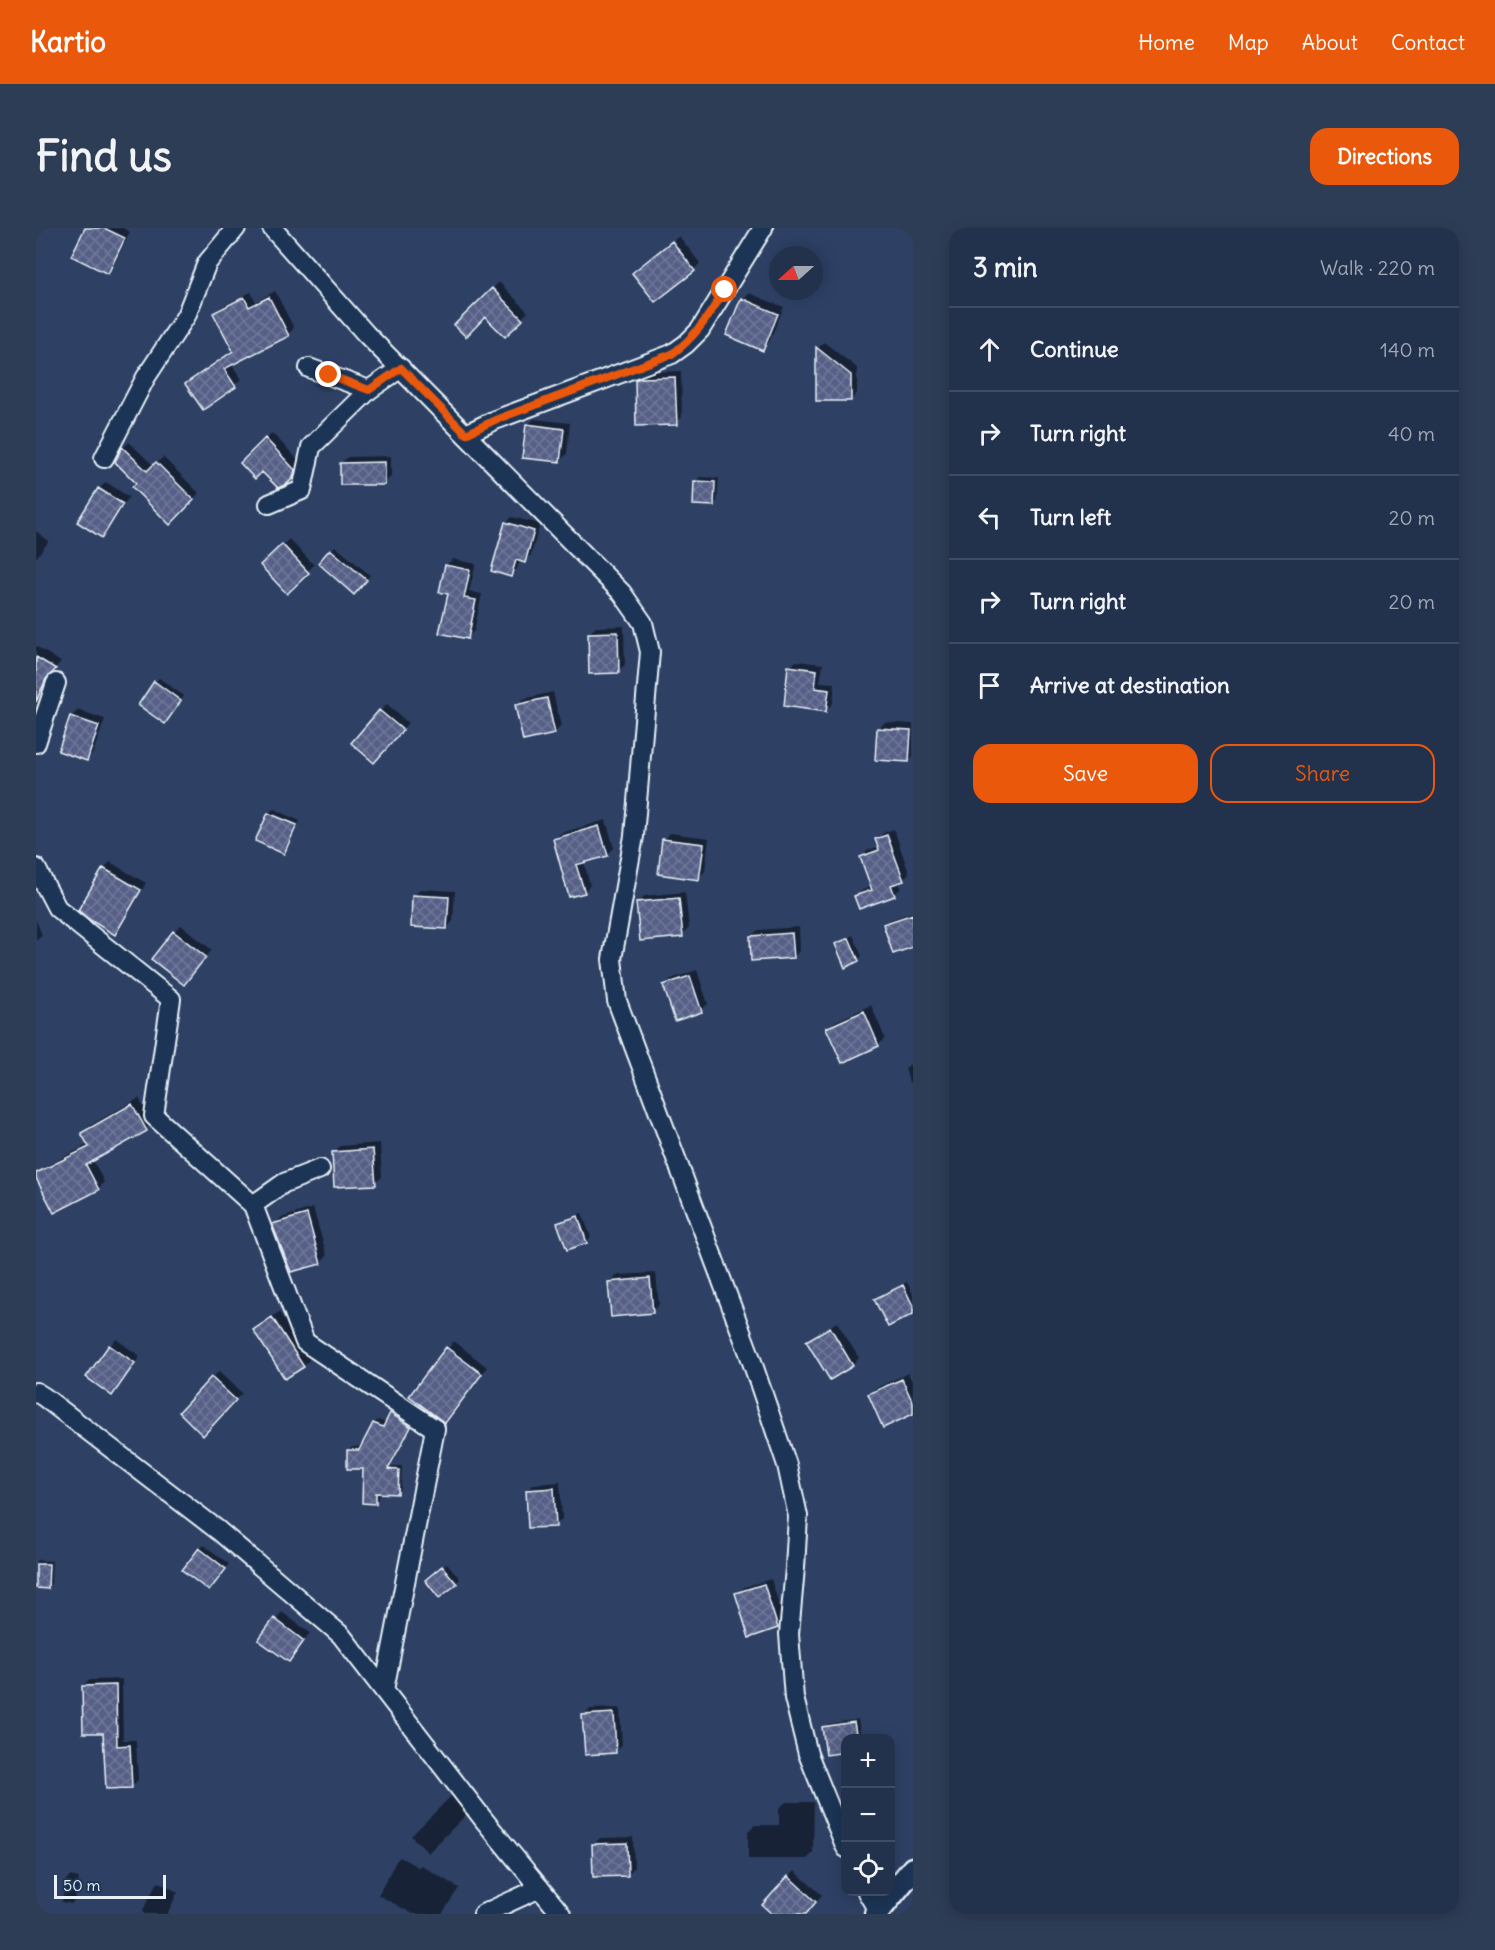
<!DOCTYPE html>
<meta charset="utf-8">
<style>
:root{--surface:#22314c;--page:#2e3d56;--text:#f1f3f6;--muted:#a2a9b5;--line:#3f4c64;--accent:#ea580c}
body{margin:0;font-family:Delius,sans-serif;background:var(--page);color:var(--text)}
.controls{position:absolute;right:18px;bottom:18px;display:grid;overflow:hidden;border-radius:12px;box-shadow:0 3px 15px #0003}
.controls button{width:54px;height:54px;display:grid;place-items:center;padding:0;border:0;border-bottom:2px solid var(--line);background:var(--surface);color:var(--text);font:30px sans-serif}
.compass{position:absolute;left:733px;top:18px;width:54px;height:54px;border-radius:50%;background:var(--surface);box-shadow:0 3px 15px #0003;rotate:249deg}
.scale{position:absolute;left:18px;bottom:15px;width:112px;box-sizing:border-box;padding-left:6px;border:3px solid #e8f1f8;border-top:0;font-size:16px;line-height:21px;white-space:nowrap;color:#e8f1f8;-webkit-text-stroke:4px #1d3557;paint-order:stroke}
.stop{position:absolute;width:18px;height:18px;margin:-14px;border:4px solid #ea580c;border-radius:50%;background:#fff}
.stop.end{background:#ea580c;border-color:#fff;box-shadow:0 2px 6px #0008}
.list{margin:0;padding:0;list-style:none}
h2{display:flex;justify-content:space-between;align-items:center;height:78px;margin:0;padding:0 24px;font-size:26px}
h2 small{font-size:20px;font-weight:400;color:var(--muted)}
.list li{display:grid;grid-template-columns:39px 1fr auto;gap:18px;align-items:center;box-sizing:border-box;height:84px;padding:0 24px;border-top:2px solid var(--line)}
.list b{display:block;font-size:22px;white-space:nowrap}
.list em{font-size:20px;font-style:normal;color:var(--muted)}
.actions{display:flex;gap:12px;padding:18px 24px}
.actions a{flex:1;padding:14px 0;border:2px solid var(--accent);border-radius:18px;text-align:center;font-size:21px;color:var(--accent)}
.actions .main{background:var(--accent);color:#fff}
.icon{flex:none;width:33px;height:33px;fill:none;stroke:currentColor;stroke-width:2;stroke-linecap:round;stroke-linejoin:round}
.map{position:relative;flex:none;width:877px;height:1686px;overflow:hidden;border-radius:18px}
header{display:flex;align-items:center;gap:36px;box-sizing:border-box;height:84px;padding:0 30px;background:var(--accent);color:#fff}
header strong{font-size:28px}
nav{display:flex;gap:33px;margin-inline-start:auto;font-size:21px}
.intro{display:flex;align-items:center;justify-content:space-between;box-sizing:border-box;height:144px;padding:0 36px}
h1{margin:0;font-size:42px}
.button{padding:15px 27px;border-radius:18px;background:var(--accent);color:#fff;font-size:21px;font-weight:700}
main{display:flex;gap:36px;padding:0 36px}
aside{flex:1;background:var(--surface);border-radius:18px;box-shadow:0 3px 15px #0003}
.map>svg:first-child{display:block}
.shadow{fill:#0007}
.building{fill:url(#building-cross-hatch);stroke:#e8f1f8;stroke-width:1.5}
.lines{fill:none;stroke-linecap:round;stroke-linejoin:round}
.minor-casing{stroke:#e8f1f8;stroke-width:22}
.major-casing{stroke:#e8f1f8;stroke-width:27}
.minor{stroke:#1d3557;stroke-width:18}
.major{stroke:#1d3557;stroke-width:22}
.route{stroke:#ea580c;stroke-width:8}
</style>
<header>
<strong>Kartio</strong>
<nav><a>Home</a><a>Map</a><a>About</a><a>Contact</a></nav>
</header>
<div class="intro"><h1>Find us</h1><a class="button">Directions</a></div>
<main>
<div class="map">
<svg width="877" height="1686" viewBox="0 0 877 1686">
<defs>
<pattern id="building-cross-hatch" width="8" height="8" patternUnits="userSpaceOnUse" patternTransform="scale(1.5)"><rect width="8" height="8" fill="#576187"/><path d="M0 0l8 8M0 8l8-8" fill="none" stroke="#6f7899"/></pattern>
</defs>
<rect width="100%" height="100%" fill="#2e4165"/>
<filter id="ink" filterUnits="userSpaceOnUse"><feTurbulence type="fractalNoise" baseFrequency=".0167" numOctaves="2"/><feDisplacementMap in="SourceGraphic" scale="12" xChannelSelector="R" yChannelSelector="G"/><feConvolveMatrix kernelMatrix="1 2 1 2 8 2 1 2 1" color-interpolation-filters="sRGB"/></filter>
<g filter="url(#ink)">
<path class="shadow" d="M51 0H87L94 4 78 37 71 44Z
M643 8 664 35 658 42 605 39Z
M463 54 492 84 469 107 449 87 420 97Z
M239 63 258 100 252 107 195 136 206 151 168 180 151 156 158 150 198 122 179 85 185 79 215 64 220 74Z
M713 65 748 79 733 114 727 121 707 71Z
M788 114 821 140V165L815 172 781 171 782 120Z
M645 143 646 189 640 195 600 153 607 146 612 144Z
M498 191 534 195 531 226 524 233 492 197Z
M236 205 265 235 263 242 250 255 226 242 206 235Z
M93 214 118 238 127 229 163 265 134 295 102 254 81 233 87 220Z
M355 228V249L348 255 305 235 312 229Z
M664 249 683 250 681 273 677 277 660 253Z
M70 254 93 269 72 301 66 308 43 293 63 261Z
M476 289 504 296 495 327 488 333 484 332 481 341 475 347 470 295Z
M0 303 13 313 0 330Z
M253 311 278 337 251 364 226 337Z
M299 318 334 347 322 360 284 335Z
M417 331 440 336 433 363 446 366 438 403 431 410 414 365 410 337Z
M588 398 589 437 582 443 553 405 560 399Z
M0 418 25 434 15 444 9 461 3 468 0 466Z
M760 433 787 436 784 454 799 455 797 475 790 482 754 439Z
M123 450 148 468 133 490 119 454Z
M517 464 525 498 518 505 481 478 487 471Z
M351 476 372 495 345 527 317 515Z
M42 482 69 491 57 525 51 532 24 522 36 488Z
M849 494 877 496V528L873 533 843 500Z
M238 581 264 593 252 620 248 624 221 612 233 585Z
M570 592 578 620 571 627 548 634 554 657 548 664 518 612 525 605Z
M858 601 873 645 867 652 862 653 865 660 858 667 820 668 827 662 836 658 826 629 832 622 843 619 841 612 847 605Z
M634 605 673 610 669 643 663 650 628 612Z
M74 634 110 655 85 698 79 705 68 641Z
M384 661 419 663 417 693 411 700 378 668Z
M649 664 653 700 646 707 601 675 608 668Z
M877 684V717L849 696 853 692Z
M0 692 6 707 0 713Z
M145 697 176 722 148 755 138 704Z
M763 699 764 722 758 729 715 708 722 702Z
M817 707 826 728 822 732 801 717 805 713Z
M661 742 672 776 665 782 628 758 635 751Z
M835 777 849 810 843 817 806 833 792 800 798 794Z
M877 834V854L873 855 869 840Z
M103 870 116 895 110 901 57 932 68 954 62 961 0 947 7 940 53 916 47 905 53 898Z
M344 915 346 949 339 955 298 924 304 918Z
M277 980 291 1028 284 1034 238 997 245 990Z
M546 985 555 1009 551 1013 532 1020 523 996 527 992Z
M620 1045 623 1077 616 1084 574 1054 581 1047Z
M871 1054 877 1066V1085L840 1071 844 1067Z
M243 1084 274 1131 267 1138 249 1149 219 1102 225 1095Z
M801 1094 823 1130 816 1137 772 1114 779 1107Z
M80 1111 104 1128 82 1159 74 1118Z
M418 1113 451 1139 415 1187 375 1168Z
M183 1143 206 1165 167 1205 145 1184Z
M872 1145 877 1155V1184L834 1167 840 1160Z
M359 1182 378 1194 355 1238H366L365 1261 361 1265 344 1264 343 1270 339 1274 328 1240 312 1223 316 1219 327 1218 338 1195 342 1192 350 1195Z
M524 1254 526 1291 519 1297 491 1262 498 1256Z
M168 1317 193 1336 177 1357 164 1321Z
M0 1332 16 1333 15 1355 11 1359H0Z
M411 1335 424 1351 420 1355 395 1348Z
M735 1351 748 1392 741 1399 701 1366 708 1359Z
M246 1384 274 1405 253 1432 224 1411Z
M86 1451 87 1512H100L102 1552 95 1559 47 1458 54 1452Z
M584 1480 586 1517 580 1523 548 1488 554 1481Z
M822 1491 825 1510H810L787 1500 792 1496Z
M417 1566 434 1583 392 1625 375 1608Z
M750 1574H778L777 1625 771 1631H712V1603L719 1597H743V1580Z
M597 1609 598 1640 592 1646 557 1617 564 1610Z
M364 1629 382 1639 385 1637 423 1660 406 1686H377L342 1667 360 1633Z
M759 1643 786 1667 769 1686H739L753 1649Z
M34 1648 43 1650 39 1672 35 1676 26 1674 30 1652Z
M123 1654 142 1664 131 1686H109L106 1684 119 1658Z"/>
<path class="building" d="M49 0H68L89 10 72 46 35 28Z
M636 13 659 43 619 74 596 45Z
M456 60 487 92 469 109 449 89 430 109 418 97Z
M208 69 213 79 233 69 253 108 188 141 200 159 167 182 149 156 197 123 177 85Z
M705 70 742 86 727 123 690 107Z
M780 119 815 147V173H780Z
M639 149 641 197 600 198 599 152 604 150Z
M490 196 528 201 524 234 486 230Z
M229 210 259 242 257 250 251 256 242 260 226 244 219 251 204 235Z
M86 219 111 243 120 234 158 272 134 297 96 259 100 255 79 234Z
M349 234V257H304V235Z
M658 253 679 254 678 278 657 277Z
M62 260 87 276 66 310 41 294Z
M469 294 498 303 489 335 480 332 475 349 455 343Z
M246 316 273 345 251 366 224 337Z
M294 321 331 352 318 367 282 335Z
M409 337 434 342 428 370 440 372 432 411 403 405 412 366 403 364Z
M582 404 583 445 553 446 552 405Z
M0 429 20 441 10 451 0 474Z
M752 438 781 442 779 460 793 462 790 484 748 478Z
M118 453 145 473 129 496 102 477Z
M511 470 519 506 487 513 479 477Z
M343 482 367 502 338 535 315 515Z
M34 488 63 498 51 533 22 523Z
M841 500 875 502 873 534 839 532Z
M232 585 261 597 248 626 219 613Z
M563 598 572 628 540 637 549 665 533 669 517 611Z
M851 607 868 653 855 657 859 668 823 681 818 668 836 662 824 629 843 622 839 611Z
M626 611 668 616 663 652 622 646Z
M67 640 105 662 79 707 54 692 42 682Z
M376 667 413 669 411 701 375 699Z
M643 670 647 709 604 713 600 674Z
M877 686V719L857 726 847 696Z
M137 703 170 729 148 757 115 731Z
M756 705 758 730 715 733 714 708Z
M813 710 823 733 809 740 799 716Z
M654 748 666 784 639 793 627 757Z
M828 783 843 818 806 835 790 800Z
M96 876 111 903 50 937 63 962 18 985 0 950V945L53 919 45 905Z
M337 921 340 957 298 959 296 924Z
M271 986 285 1036 255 1044 236 996Z
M542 988 551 1015 531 1022 521 995Z
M614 1050 617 1085 575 1089 572 1054Z
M867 1057 877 1078V1086L852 1099 838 1071Z
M236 1089 268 1139 249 1151 217 1102Z
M794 1099 817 1138 794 1152 770 1113Z
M73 1117 99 1135 76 1168 50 1149Z
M410 1119 446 1146 409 1195 373 1168Z
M175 1149 200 1172 167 1208 143 1184Z
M866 1151 877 1175V1186L847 1200 832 1166Z
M354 1185 375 1199 352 1241 363 1242 362 1266 340 1265V1276L326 1275 327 1241H311V1222H323L337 1195 347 1199Z
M518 1260 520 1299 492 1300 490 1262Z
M163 1320 190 1341 173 1363 146 1342Z
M0 1336H13L12 1361 0 1360Z
M406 1338 421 1356 403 1370 389 1352Z
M728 1356 742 1400 713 1410 699 1365Z
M238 1390 268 1413 253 1434 222 1412Z
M80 1457 81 1518 94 1517 96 1560 70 1561 67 1505H47L46 1458Z
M578 1485 580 1525 549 1527 546 1487Z
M818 1494 821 1510H810V1524L790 1527 786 1499Z
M591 1615 592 1648 557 1649 556 1616Z
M752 1648 780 1674 770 1686H736L726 1677Z"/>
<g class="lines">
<defs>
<path id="minor" d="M236 0 330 106 586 365 607 395 614 424 598 608 576 731 581 773 713 1125 751 1237 762 1288 759 1340 753 1406 758 1470 772 1526 810 1620
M273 140 333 162 365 140
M430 206 459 192 636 126 650 116 664 102 727 0
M68 230 110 149 150 88 171 35 200 0
M233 276 266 262 275 219 333 162
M0 515 20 455
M0 640 21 680 135 771 118 888 217 977 269 1114 399 1201 348 1462
M217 977 248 955 284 941
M0 1164 8 1169 183 1303 305 1407 448 1592 525 1686
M831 1664 842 1683
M447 1686 504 1660"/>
<path id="major" d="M840 1686 877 1641"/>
</defs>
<use href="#minor" class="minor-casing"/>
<use href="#major" class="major-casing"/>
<use href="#minor" class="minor"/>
<use href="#major" class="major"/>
</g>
</g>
<g class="lines" filter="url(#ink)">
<path class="route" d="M293 147 333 162 365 140 430 206 459 192 636 126C660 109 673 87 689 62"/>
</g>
</svg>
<div class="controls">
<button>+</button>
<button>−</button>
<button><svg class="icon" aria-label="locate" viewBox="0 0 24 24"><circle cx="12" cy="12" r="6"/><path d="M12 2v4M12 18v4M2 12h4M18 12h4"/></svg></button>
</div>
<svg class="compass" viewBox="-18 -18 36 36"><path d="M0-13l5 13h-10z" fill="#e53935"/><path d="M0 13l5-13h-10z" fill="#a2a9b5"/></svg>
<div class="scale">50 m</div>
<div class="stop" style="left:689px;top:62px"></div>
<div class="stop end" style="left:293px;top:147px"></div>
</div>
<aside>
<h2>3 min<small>Walk · 220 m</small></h2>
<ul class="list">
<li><svg class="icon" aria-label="ahead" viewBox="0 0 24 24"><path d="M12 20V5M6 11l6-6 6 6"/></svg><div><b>Continue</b></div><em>140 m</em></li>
<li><svg class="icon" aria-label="right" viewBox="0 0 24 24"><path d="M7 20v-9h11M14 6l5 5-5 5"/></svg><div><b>Turn right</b></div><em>40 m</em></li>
<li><svg class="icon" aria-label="left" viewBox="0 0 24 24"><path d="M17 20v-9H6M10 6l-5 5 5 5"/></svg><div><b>Turn left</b></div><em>20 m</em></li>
<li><svg class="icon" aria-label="right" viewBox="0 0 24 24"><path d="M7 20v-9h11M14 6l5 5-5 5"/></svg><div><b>Turn right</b></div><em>20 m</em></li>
<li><svg class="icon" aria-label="arrive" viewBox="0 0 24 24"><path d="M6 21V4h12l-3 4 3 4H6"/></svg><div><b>Arrive at destination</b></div></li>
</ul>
<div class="actions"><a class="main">Save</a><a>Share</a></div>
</aside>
</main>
